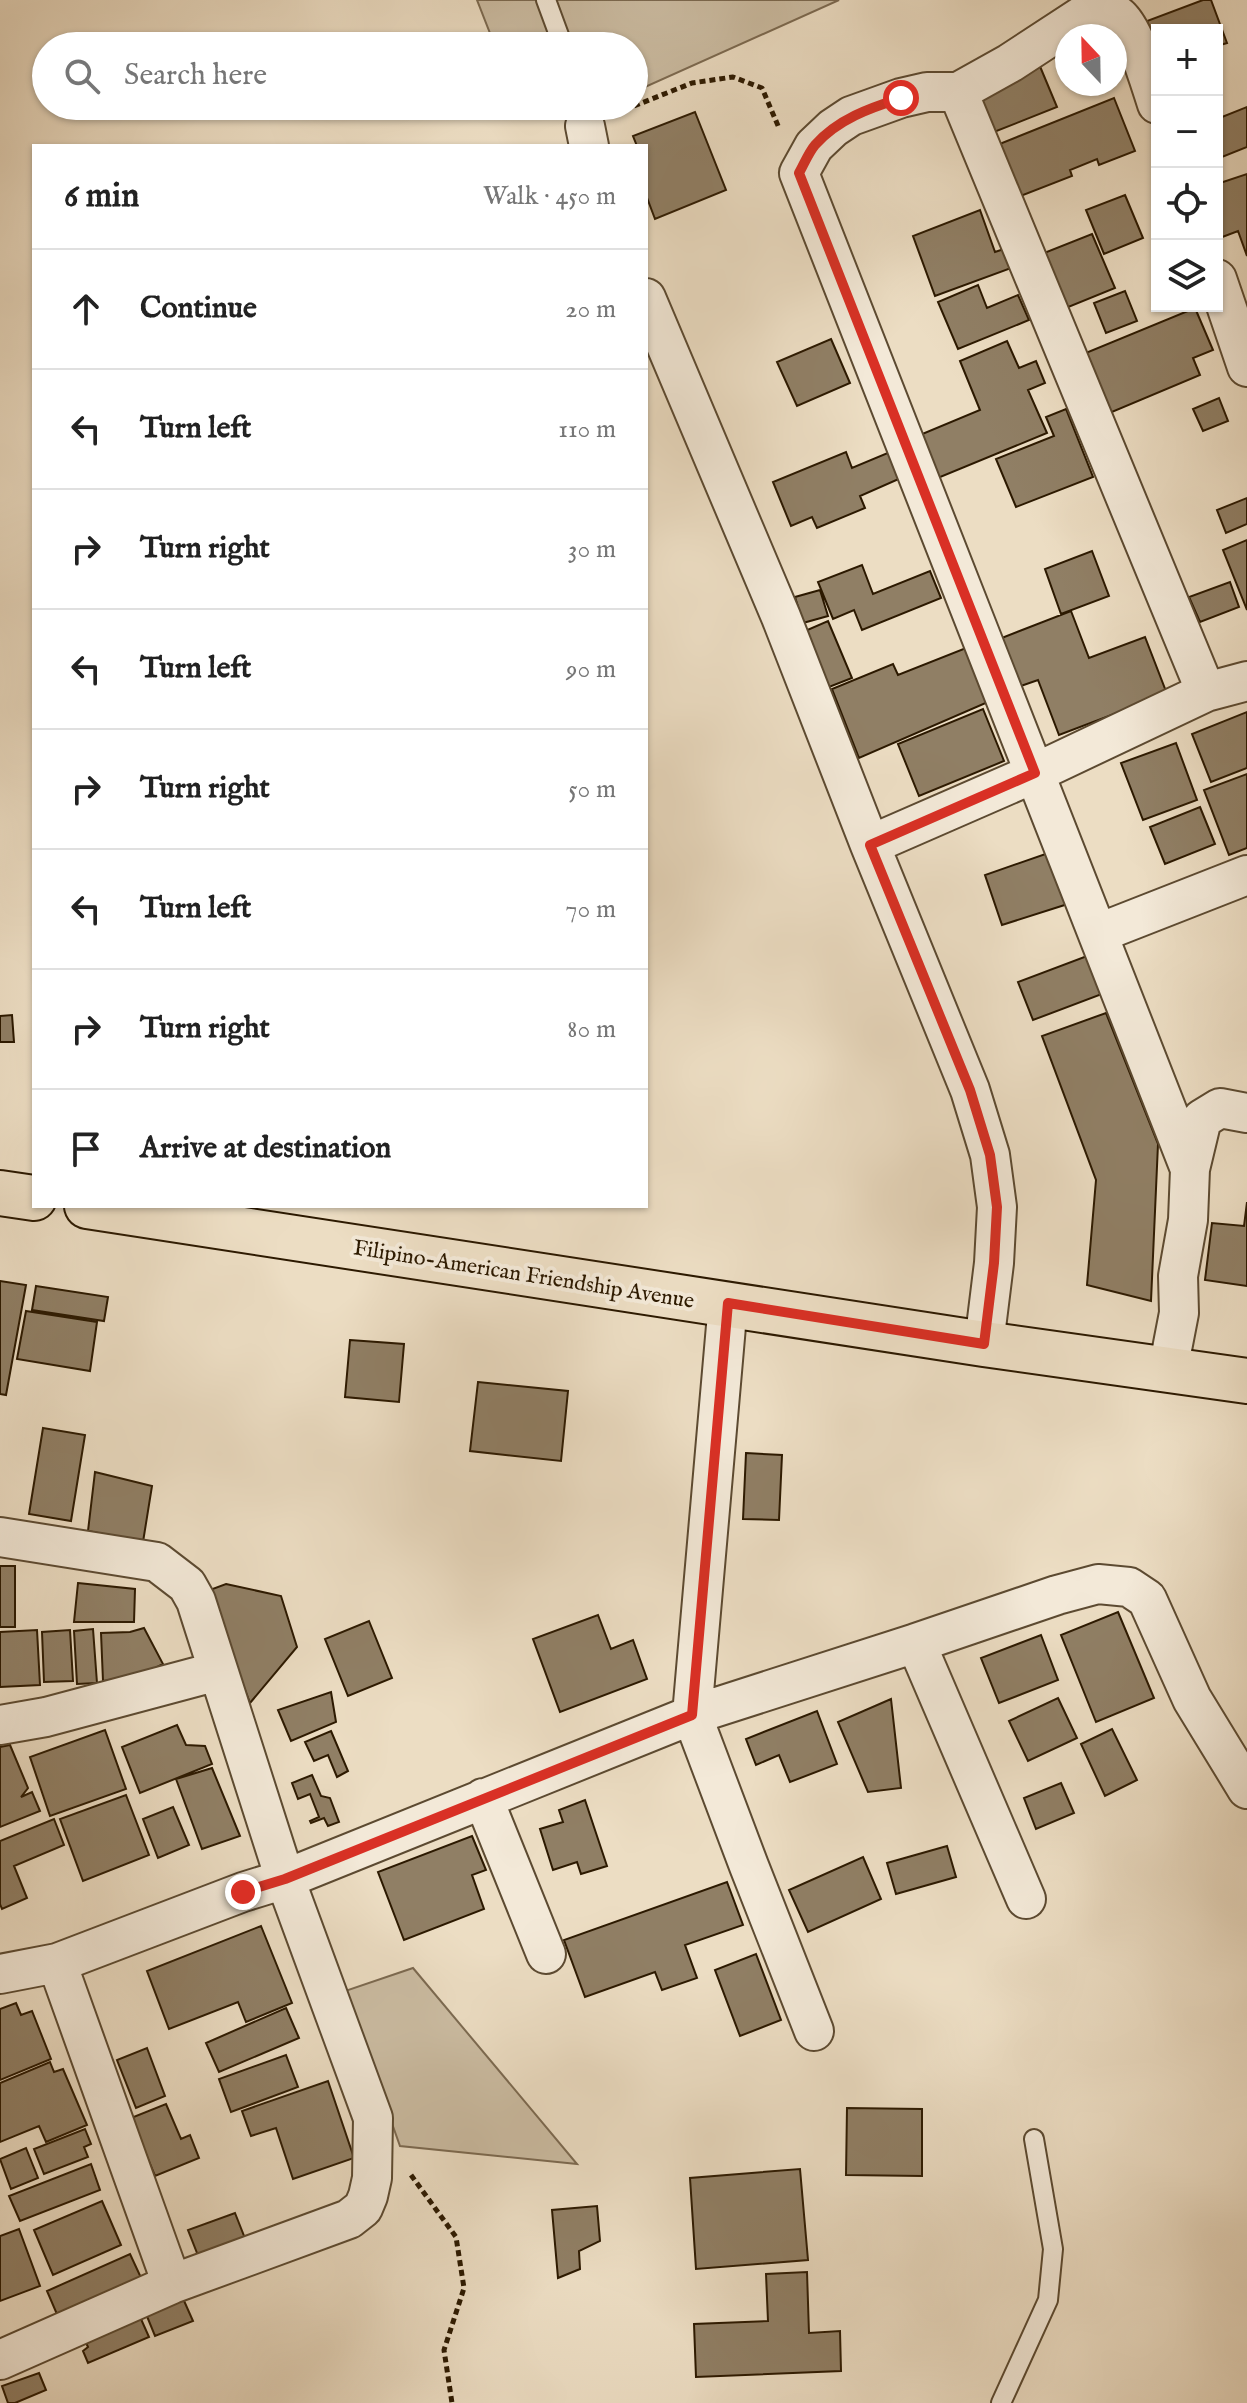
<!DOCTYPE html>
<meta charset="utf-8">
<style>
:root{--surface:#fff;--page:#f2f2f2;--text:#222;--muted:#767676;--line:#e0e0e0}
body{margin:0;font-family:"IM FELL English",serif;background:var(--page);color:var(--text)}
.controls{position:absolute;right:24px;top:24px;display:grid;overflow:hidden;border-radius:0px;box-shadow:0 2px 6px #0004}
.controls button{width:72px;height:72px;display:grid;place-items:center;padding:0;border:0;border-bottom:2px solid var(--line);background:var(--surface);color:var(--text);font:40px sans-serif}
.compass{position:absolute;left:1055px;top:24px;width:72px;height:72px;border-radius:50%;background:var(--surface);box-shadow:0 2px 6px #0004;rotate:338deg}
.stop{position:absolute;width:24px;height:24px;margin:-18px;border:6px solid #d93025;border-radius:50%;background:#fff}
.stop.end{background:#d93025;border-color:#fff;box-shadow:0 2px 8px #0008}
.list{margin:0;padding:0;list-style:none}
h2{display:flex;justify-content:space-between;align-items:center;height:104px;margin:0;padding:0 32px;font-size:34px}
h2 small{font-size:26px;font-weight:400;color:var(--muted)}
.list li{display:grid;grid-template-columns:52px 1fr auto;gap:24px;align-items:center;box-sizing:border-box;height:120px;padding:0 32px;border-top:2px solid var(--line)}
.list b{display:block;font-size:30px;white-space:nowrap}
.list em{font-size:26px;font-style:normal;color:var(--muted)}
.icon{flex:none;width:44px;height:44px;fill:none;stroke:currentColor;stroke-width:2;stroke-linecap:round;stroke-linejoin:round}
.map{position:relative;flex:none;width:1247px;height:2403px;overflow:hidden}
.search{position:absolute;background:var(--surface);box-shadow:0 2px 6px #0004;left:32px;top:32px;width:616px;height:88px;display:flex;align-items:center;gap:20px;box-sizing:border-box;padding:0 28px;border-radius:44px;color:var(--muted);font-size:30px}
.panel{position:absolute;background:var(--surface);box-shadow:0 2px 6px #0004;left:32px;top:144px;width:616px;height:1064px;border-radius:0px}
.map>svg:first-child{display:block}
.green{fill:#cbbca2;stroke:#7c6a51;stroke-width:2}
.building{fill:#907f65;stroke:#2c1900;stroke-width:2}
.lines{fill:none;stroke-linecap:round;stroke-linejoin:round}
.service-casing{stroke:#5c4a31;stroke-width:22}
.minor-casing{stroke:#5c4a31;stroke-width:42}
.primary-casing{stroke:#2c1900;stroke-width:48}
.path{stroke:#2c1900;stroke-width:5;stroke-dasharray:6 4;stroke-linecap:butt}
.service{stroke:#f3e9d8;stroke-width:18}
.minor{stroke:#f3e9d8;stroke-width:38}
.primary{stroke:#ecddc3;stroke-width:44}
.route{stroke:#d93025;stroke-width:10}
.labels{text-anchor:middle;stroke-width:8;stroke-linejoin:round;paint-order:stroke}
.street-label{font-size:22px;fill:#2c1900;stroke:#f3e9d8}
</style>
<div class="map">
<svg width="1247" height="2403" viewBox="0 0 1247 2403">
<rect width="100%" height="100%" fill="#ecddc3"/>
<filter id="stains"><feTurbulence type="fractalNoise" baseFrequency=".0025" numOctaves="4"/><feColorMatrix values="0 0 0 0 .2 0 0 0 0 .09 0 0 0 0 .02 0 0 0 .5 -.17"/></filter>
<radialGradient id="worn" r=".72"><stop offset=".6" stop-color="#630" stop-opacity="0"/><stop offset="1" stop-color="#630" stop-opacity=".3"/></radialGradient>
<path class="green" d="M477 0H839L634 92V46H495Z
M413 1968 577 2164 400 2146 345 1991Z"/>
<path class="building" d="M1203 0H1211L1227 43 1217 46V30H1157V47L1147 21Z
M1039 64 1057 107 994 132 977 89Z
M1114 98 1135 151 1099 165 1097 159 1070 170 1072 176 1018 197 997 145Z
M1247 107V147L1222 157 1217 144V119Z
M695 112 726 190 655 219 646 195V146H637L633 136Z
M1247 174V256L1238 231 1217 239V184Z
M1125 195 1143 238 1104 254 1086 210Z
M980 210 995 252 1007 248 1014 267 935 296 913 236Z
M1092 234 1115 288 1061 310 1039 255Z
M978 285 987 308 1018 295 1029 320 958 349 938 302Z
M1125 291 1137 321 1106 333 1094 303Z
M1195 308 1213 350 1193 358 1200 375 1100 417 1076 357Z
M831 339 850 383 797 406 777 362Z
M1007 341 1019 368 1036 361 1045 383 1028 390 1047 433 933 480 915 437 980 410 960 361Z
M1219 398 1228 421 1203 431 1193 409Z
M1066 409 1093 477 1016 507 996 459 1054 436 1046 417Z
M846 452 852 468 890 452 901 478 860 496 865 508 817 528 812 517 791 526 773 482Z
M1247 498V524L1226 533 1217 510Z
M1247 540V610L1223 550Z
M1092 551 1109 596 1061 614 1045 569Z
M862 565 873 594 930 571 941 598 862 630 854 610 833 619 818 582Z
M1230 582 1239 607 1200 622 1189 597Z
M820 590 828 616 803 623 795 597Z
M1071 611 1089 658 1145 637 1167 694 1059 735 1038 680 1018 687 999 639Z
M828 621 852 678 829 687 805 631Z
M966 648 988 702 859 758 832 689 893 664 898 675Z
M983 709 1004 761 919 796 898 744Z
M1247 712V768L1211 782 1192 734Z
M1176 743 1197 800 1143 820 1121 763Z
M1247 774V848L1229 855 1204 790Z
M1200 807 1215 844 1165 864 1150 827Z
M1057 850 1074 902 1002 925 985 875Z
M1087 956 1102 994 1033 1020 1018 982Z
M1106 1013 1158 1144 1151 1301 1087 1285 1096 1180 1042 1036Z
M12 1015 14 1042H0V1016Z
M1247 1202V1286L1205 1280 1212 1223 1244 1226Z
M0 1281 26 1285 6 1395 0 1394Z
M36 1286 108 1297 104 1321 32 1310Z
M26 1311 97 1322 90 1371 17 1359Z
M350 1340 404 1344 399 1402 345 1397Z
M478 1382 568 1391 561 1461 470 1451Z
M43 1428 85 1435 71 1521 29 1514Z
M746 1453 782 1455 779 1520 743 1519Z
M95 1472 152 1486 143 1542 88 1531Z
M0 1566H15V1627H0Z
M78 1583 135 1589 134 1622H74Z
M226 1584 281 1596 297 1647 250 1703 207 1591Z
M1118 1612 1154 1698 1096 1722 1061 1635Z
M598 1615 611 1649 633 1640 647 1679 560 1712 533 1639Z
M369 1621 392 1678 348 1696 325 1639Z
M144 1628 163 1664 137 1678 103 1681 101 1633 130 1632Z
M93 1629 97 1683 77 1684 74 1631Z
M37 1630 40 1685 0 1687V1632Z
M70 1630 73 1681 44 1682 42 1632Z
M1041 1635 1058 1680 999 1703 981 1658Z
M331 1692 336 1722 291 1741 278 1710Z
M1058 1698 1077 1738 1028 1761 1009 1721Z
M891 1699 901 1788 868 1792 838 1722Z
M817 1711 837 1764 790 1782 779 1755 756 1765 746 1739Z
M177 1725 186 1745 205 1746 212 1764 140 1793 122 1747Z
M1112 1729 1137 1780 1105 1796 1081 1744Z
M105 1730 126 1789 50 1816 30 1757Z
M331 1731 348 1771 337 1777 328 1755 314 1761 305 1742Z
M10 1745 28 1788 21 1797 32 1792 40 1811 0 1827V1747Z
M212 1768 240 1836 202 1849 176 1779Z
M312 1775 321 1796 330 1798 339 1822 328 1826 324 1818 311 1823 310 1821 319 1817 310 1794 298 1799 292 1783Z
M1061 1783 1074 1813 1036 1829 1024 1798Z
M126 1795 149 1855 83 1881 60 1819Z
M585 1800 607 1866 581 1874 577 1862 553 1870 540 1829 563 1822 559 1810Z
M173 1807 189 1845 158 1858 143 1819Z
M54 1819 64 1845 14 1866 27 1898 2 1909 0 1904V1841Z
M472 1836 486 1870 472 1875 484 1909 404 1940 378 1872Z
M947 1846 956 1877 896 1894 887 1863Z
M863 1857 881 1899 808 1932 789 1890Z
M727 1882 743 1925 685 1945 697 1978 662 1990 655 1972 585 1997 564 1940Z
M261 1926 292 2003 246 2022 238 2002 169 2029 147 1971Z
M756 1954 781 2020 740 2036 715 1970Z
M16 2003 21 2015 32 2011 51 2059 0 2080V2009Z
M286 2008 299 2038 219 2072 206 2043Z
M147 2048 165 2096 136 2108 117 2060Z
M286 2055 298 2087 231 2112 219 2079Z
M50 2062 54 2072 63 2069 87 2125 46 2142 39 2126 0 2142V2083Z
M328 2081 354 2158 293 2179 276 2128 251 2136 242 2111Z
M166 2104 181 2139 190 2135 199 2158 155 2176 131 2118Z
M847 2108 922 2109V2176L846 2175Z
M85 2129 91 2144 84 2147 88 2157 44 2174 34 2149Z
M26 2148 38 2178 11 2189 0 2159Z
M91 2164 100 2190 20 2221 9 2196Z
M800 2169 808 2260 696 2269 690 2178Z
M102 2201 121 2245 53 2275 34 2230Z
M597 2206 600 2241 579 2251 580 2269 558 2278 552 2210Z
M235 2213 246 2241 199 2258 188 2230Z
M19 2229 40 2286 0 2301V2236Z
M130 2254 143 2282 59 2319 47 2291Z
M807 2272 809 2333 840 2331 841 2371 696 2377 694 2324 768 2321 766 2274Z
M181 2294 193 2321 155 2336 144 2309Z
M137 2310 149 2337 88 2363 83 2351 88 2347 82 2334Z
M39 2373 46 2390 15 2403H8L2 2386Z"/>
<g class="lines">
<defs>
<path id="service" d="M546 0 563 46
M1001 2403 1048 2300 1053 2249 1034 2139"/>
<path id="minor" d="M958 92 1206 692
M1157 104C1150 83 1134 26 1117 15 1109 10 1100 10 1091 10L1010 63 958 92H927L901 98 851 116 833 128 814 146 799 173C929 505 1062 836 1190 1169
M585 126 589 146
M1217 279 1247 367
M646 298 781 617 870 845 970 1090 990 1155 997 1207 994 1263 984 1344
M870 845 1035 773 1206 692 1247 681
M1099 933 1247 875
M728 1303 692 1715 749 1866 814 2031
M1168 1370 1179 1313 1178 1276 1188 1220 1190 1169 1202 1119 1220 1108 1247 1113
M0 1537 157 1562 187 1585 196 1601 285 1879 373 2118 372 2178 368 2196 363 2208 349 2219 172 2284 0 2360
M0 1725 46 1717 218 1671
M483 1798 546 1954
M1026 1899 916 1643 1057 1595 1098 1584 1129 1587 1147 1599 1192 1699 1247 1789
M57 1963 172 2284
M0 1974 57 1963 243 1892 285 1879 692 1715 916 1643"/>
<path id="primary" d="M0 1193 34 1198
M87 1206 984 1344 1247 1381"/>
</defs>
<use href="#service" class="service-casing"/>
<use href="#minor" class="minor-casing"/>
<use href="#primary" class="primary-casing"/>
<path class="path" d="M634 106 692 83 733 77 762 88 779 128
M411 2175 456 2237 464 2288 444 2350 452 2403"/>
<use href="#service" class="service"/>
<use href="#minor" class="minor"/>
<use href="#primary" class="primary"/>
</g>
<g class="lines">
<path class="route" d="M243 1892 285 1879 692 1715 728 1303 984 1344 994 1263 997 1207 990 1155 970 1090 870 845 1035 773 799 173C804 164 809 152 815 145 838 119 870 108 901 98"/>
</g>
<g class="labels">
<g class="street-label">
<text transform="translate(524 1273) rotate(9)" y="8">Filipino-American Friendship Avenue</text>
</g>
</g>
<rect width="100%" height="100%" filter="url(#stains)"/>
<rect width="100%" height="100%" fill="url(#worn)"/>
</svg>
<div class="controls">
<button>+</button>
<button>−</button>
<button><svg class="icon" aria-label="locate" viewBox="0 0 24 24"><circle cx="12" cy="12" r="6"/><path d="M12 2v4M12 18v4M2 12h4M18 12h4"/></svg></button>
<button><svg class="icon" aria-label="layers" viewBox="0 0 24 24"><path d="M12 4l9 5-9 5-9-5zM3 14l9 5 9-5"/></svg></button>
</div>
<svg class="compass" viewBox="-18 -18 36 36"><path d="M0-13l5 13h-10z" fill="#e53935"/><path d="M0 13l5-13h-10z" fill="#767676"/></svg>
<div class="stop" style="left:901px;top:98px"></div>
<div class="stop end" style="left:243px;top:1892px"></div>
<div class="search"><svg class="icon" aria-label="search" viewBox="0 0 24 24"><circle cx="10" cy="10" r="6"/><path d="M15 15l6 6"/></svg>Search here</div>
<section class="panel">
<h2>6 min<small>Walk · 450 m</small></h2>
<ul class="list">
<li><svg class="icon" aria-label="ahead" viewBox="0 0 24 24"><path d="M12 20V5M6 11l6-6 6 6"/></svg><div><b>Continue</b></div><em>20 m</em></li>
<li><svg class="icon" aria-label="left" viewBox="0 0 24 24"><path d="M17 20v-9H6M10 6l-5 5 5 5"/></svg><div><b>Turn left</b></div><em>110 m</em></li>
<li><svg class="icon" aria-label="right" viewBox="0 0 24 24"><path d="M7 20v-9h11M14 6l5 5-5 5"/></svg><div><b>Turn right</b></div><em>30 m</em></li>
<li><svg class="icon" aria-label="left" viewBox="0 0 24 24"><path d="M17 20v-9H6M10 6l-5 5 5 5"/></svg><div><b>Turn left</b></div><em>90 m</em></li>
<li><svg class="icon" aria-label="right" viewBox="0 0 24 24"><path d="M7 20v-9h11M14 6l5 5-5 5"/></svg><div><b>Turn right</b></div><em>50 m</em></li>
<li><svg class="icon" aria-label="left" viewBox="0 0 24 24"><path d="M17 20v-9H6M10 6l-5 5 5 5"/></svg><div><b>Turn left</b></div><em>70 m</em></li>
<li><svg class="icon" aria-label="right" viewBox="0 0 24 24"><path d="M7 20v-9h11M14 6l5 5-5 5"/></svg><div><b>Turn right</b></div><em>80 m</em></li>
<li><svg class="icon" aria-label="arrive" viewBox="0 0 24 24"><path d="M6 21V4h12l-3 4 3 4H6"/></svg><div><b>Arrive at destination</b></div></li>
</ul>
</section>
</div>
